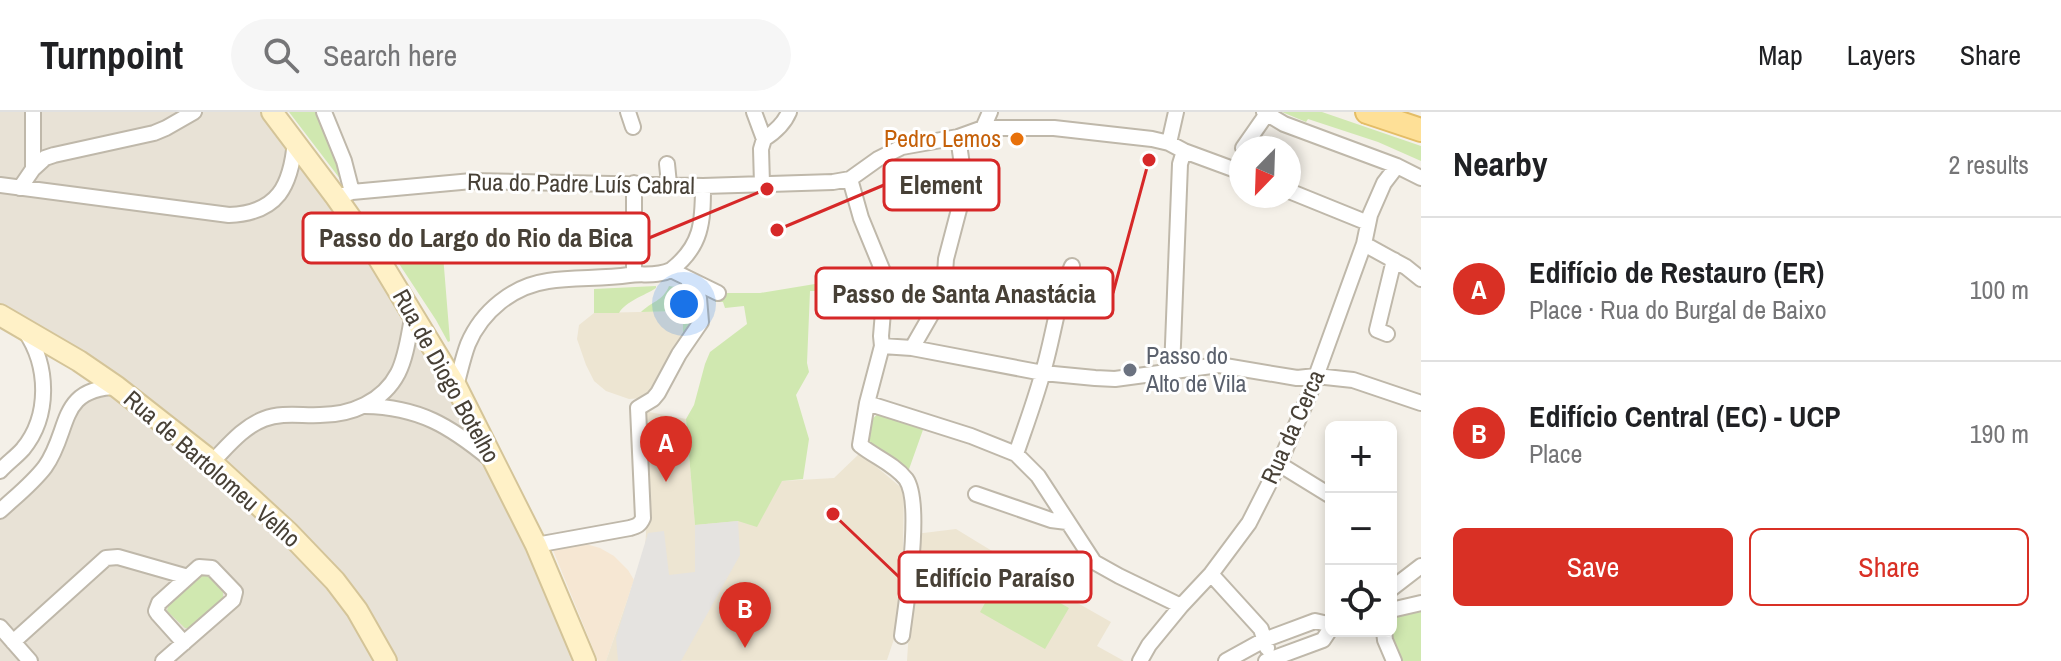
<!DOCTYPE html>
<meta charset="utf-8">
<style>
:root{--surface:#fff;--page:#f6f6f6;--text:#202124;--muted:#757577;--line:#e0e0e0;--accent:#d93025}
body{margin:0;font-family:"Archivo Narrow",sans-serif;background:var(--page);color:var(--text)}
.controls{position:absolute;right:24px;bottom:24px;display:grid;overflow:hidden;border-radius:12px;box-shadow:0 4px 12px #0003}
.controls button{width:72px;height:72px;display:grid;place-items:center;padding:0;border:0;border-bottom:2px solid var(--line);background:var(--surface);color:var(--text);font:40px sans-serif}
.compass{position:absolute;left:1229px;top:24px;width:72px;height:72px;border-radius:50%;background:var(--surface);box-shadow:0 4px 12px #0003;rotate:203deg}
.you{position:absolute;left:684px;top:192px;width:28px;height:28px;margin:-20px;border:6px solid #fff;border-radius:50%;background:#1a73e8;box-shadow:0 0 0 12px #1a73e833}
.badge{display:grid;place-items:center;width:52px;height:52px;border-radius:50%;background:var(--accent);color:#fff;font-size:26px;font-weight:700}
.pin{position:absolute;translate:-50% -66px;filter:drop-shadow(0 2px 4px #0008)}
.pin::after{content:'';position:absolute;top:42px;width:28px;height:24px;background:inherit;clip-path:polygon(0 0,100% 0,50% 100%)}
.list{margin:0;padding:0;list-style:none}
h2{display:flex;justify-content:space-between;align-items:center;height:104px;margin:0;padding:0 32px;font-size:34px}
h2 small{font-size:26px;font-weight:400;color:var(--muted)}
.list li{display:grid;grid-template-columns:52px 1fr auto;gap:24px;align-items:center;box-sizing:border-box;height:144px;padding:0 32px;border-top:2px solid var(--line)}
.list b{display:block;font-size:30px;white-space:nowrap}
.list p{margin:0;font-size:26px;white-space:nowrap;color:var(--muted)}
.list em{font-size:26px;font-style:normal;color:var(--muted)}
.actions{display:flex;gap:16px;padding:24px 32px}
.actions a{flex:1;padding:18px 0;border:2px solid var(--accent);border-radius:12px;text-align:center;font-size:28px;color:var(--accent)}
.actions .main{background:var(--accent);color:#fff}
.icon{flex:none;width:44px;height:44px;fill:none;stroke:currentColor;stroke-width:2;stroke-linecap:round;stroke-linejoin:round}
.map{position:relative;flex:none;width:1421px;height:549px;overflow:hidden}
header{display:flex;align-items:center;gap:48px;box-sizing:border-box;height:112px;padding:0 40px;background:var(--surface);border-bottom:2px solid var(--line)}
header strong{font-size:38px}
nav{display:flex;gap:44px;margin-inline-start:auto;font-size:28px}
.search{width:560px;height:72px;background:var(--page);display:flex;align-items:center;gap:20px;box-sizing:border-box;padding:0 28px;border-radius:44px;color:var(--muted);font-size:30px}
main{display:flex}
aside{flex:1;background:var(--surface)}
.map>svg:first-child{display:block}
.residential{fill:#e8e2d6}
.commercial{fill:#f6e7d3}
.education{fill:#ede5d2}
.green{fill:#d0e8b0}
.parking{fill:#e5e3e0}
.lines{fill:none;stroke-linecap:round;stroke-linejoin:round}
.street-casing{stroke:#bfb8aa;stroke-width:18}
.secondary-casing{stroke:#d4c498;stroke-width:24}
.primary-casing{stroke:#e4bd66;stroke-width:26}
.street{stroke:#fff;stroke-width:14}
.secondary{stroke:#fff1c7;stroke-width:20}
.primary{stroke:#fee097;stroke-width:22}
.food-dot{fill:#e8710a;stroke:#fff;stroke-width:3}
.worship-dot{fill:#6b7280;stroke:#fff;stroke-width:3}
.labels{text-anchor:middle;stroke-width:6;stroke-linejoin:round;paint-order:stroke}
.food-label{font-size:24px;fill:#c56008;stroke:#fff;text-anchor:end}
.street-label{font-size:24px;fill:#474036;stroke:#fff}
.worship-label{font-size:24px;fill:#5b616d;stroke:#fff;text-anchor:start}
.leader{fill:none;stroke:#d62828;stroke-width:3}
.callout-dot{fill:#d62828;stroke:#fff;stroke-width:3}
.callout{fill:#fff;stroke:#d62828;stroke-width:3}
.callout-label{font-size:26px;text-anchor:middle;font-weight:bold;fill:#474036}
</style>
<header>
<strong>Turnpoint</strong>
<div class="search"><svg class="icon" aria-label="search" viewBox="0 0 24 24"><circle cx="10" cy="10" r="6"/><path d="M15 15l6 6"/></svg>Search here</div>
<nav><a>Map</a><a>Layers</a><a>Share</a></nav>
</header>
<main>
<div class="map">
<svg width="1421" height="549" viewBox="0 0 1421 549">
<rect width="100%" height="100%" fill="#f4f0e8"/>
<path class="residential" d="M0 0H271L413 200 585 549H0V399L31 370 67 303 102 275 0 203Z"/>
<path class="commercial" d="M586 432 600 436 614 444 628 458 634 468 606 549H598L553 438Z"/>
<path class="education" d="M683 199V230L654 282 645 286 629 287 606 279 594 269 586 253 577 227 579 213 594 201Z
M644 299 686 307 695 413 782 369 834 366 860 341 904 378 903 438 897 518 887 548 606 549 645 437 646 421 640 301Z
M956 417 1074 489 1111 510 1097 534 1124 549H907L915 422Z"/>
<path class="green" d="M289 0H317L345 71 344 72Z
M1282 0H1322L1421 34V49L1378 30 1308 7 1306 10Z
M440 106 450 229 448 230 436 208 371 109 373 107Z
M833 169 830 179H810L807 251 809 260 796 283 809 327 803 367 782 369 757 415 738 409 695 413 686 307 694 293 705 252 710 240 747 212 744 194 725 196 723 190H715V186L725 181H760Z
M656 174V176C644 184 626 189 619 201H594V177Z
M669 174 687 177 691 183 699 206 683 230V199L641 200C651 190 663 189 669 174Z
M880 301 924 315 908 360 872 335 866 327C867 315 869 307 880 301Z
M1003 459 1069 496 1045 537 980 500Z
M200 463H207L223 480V489L191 516H185L167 499 169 490Z
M1421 497V549H1400C1391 529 1384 521 1399 502Z"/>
<path class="parking" d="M738 409 740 443 681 549H618L616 526 648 421 664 419 669 463 695 460V413Z"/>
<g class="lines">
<defs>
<path id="street" d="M324 0 344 49 352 80
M628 0 633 15
M754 0 764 27
M1264 0 1284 12 1397 54 1421 66
M983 16 990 0
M764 27C775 20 784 12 789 0
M1169 31 1176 0
M1243 36 1266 3
M667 52 669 72
M33 57 45 46 54 43 154 21 166 16 194 0
M850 67 861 106 884 162 885 176 881 224 882 234 867 291 860 333C875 345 894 352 906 367 923 391 906 492 902 524
M762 72 761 37 764 27
M0 73 229 103C278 101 291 74 295 29
M20 76 33 57V0
M1289 79 1368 111
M336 85 352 80 472 69 703 74 833 70 850 67 878 47 902 35 958 25 983 16H1054L1152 27 1169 31 1184 39 1241 60
M1364 132 1406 155 1421 167
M671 158C702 134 703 110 703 74
M634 162V71
M1387 222 1377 218 1394 148
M882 234 912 236 1043 261 1095 266 1115 267 1219 253 1297 266 1316 264 1353 268 1421 291
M912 236 939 189 944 176 946 147 962 86V53L958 25
M1172 258 1180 52 1184 39
M456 274C460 260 463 245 468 232 482 199 513 174 548 169 574 165 602 167 629 163 643 161 657 165 671 158L718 181
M867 291 971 324 1016 342 1038 364 1094 450 1119 464 1181 494
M365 294C419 295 450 314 490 347
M1016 342C1027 310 1039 278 1047 245 1055 214 1059 183 1072 154
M212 350C228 334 243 315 264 307 282 300 302 304 320 303 351 303 383 290 398 261 407 243 409 220 413 201
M1279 352 1331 384
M0 359C7 351 16 345 23 337 50 304 49 254 25 219
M976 382 1051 408 1067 410
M0 399C15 385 32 372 45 355 71 319 57 276 117 275
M536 433 630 416C637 414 640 413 643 406L638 296 653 287 658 281 679 242 701 210 699 186 688 168
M1211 462 1261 517 1267 536
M1391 477 1421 454
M1391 498 1421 491
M0 515 30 549
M1384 519 1385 528 1394 549
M13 530 106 446 118 445 188 465
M163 549 233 488 235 480 212 456 199 455 159 491 156 499 158 502 184 531
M1140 549 1149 533 1181 494 1211 462 1249 411 1279 352 1310 281 1364 132 1370 103 1384 71 1397 54
M1226 549 1264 528 1315 509 1328 512 1330 514 1329 519 1323 528 1266 549"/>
<path id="secondary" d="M272 0 336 85 376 142 456 274 536 433 585 549
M0 203 79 249 117 275 205 344 288 420 335 469 357 498 386 549"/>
<path id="primary" d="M1367 0 1421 18"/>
</defs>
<use href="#street" class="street-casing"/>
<use href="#secondary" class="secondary-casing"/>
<use href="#primary" class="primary-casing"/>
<use href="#street" class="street"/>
<use href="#secondary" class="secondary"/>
<use href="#primary" class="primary"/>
</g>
<circle class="food-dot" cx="1017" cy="27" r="8"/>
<circle class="worship-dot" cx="1130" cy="258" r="8"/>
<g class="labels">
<g class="food-label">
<text x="1001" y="35">Pedro Lemos</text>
</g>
<g class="street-label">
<text transform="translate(581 72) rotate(1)" y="8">Rua do Padre Luís Cabral</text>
<text transform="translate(446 264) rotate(61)" y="8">Rua de Diogo Botelho</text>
<text transform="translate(1293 315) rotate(-66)" y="8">Rua da Cerca</text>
<text transform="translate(212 357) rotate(41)" y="8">Rua de Bartolomeu Velho</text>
</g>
<g class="worship-label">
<text x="1146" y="252">Passo do<tspan x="1146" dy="28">Alto de Vila</tspan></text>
</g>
</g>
<path class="leader" d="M777 118L884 73M767 77L649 126M1149 48L1113 181M833 402L899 465"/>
<g class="callout-dot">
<circle cx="777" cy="118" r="8"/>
<circle cx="767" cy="77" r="8"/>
<circle cx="1149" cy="48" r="8"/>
<circle cx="833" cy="402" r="8"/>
</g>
<g class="callout">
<rect x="884" y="48" width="115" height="50" rx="8"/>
<rect x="303" y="101" width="346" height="50" rx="8"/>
<rect x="816" y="156" width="297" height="50" rx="8"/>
<rect x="899" y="440" width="192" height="50" rx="8"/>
</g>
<g class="callout-label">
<text x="941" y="82">Element</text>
<text x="476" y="135">Passo do Largo do Rio da Bica</text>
<text x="964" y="191">Passo de Santa Anastácia</text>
<text x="995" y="475">Edifício Paraíso</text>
</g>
</svg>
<div class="controls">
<button>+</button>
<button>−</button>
<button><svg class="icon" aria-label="locate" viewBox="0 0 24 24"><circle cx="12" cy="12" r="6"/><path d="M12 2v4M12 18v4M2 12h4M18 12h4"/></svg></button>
</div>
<svg class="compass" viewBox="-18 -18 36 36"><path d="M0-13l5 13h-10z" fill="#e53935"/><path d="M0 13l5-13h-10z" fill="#757577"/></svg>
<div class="you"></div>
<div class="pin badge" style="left:666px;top:370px">A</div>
<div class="pin badge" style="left:745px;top:536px">B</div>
</div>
<aside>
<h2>Nearby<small>2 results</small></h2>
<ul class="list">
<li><span class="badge">A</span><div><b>Edifício de Restauro (ER)</b><p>Place · Rua do Burgal de Baixo</p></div><em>100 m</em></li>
<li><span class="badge">B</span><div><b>Edifício Central (EC) - UCP</b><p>Place</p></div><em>190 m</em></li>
</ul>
<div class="actions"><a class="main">Save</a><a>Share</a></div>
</aside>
</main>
